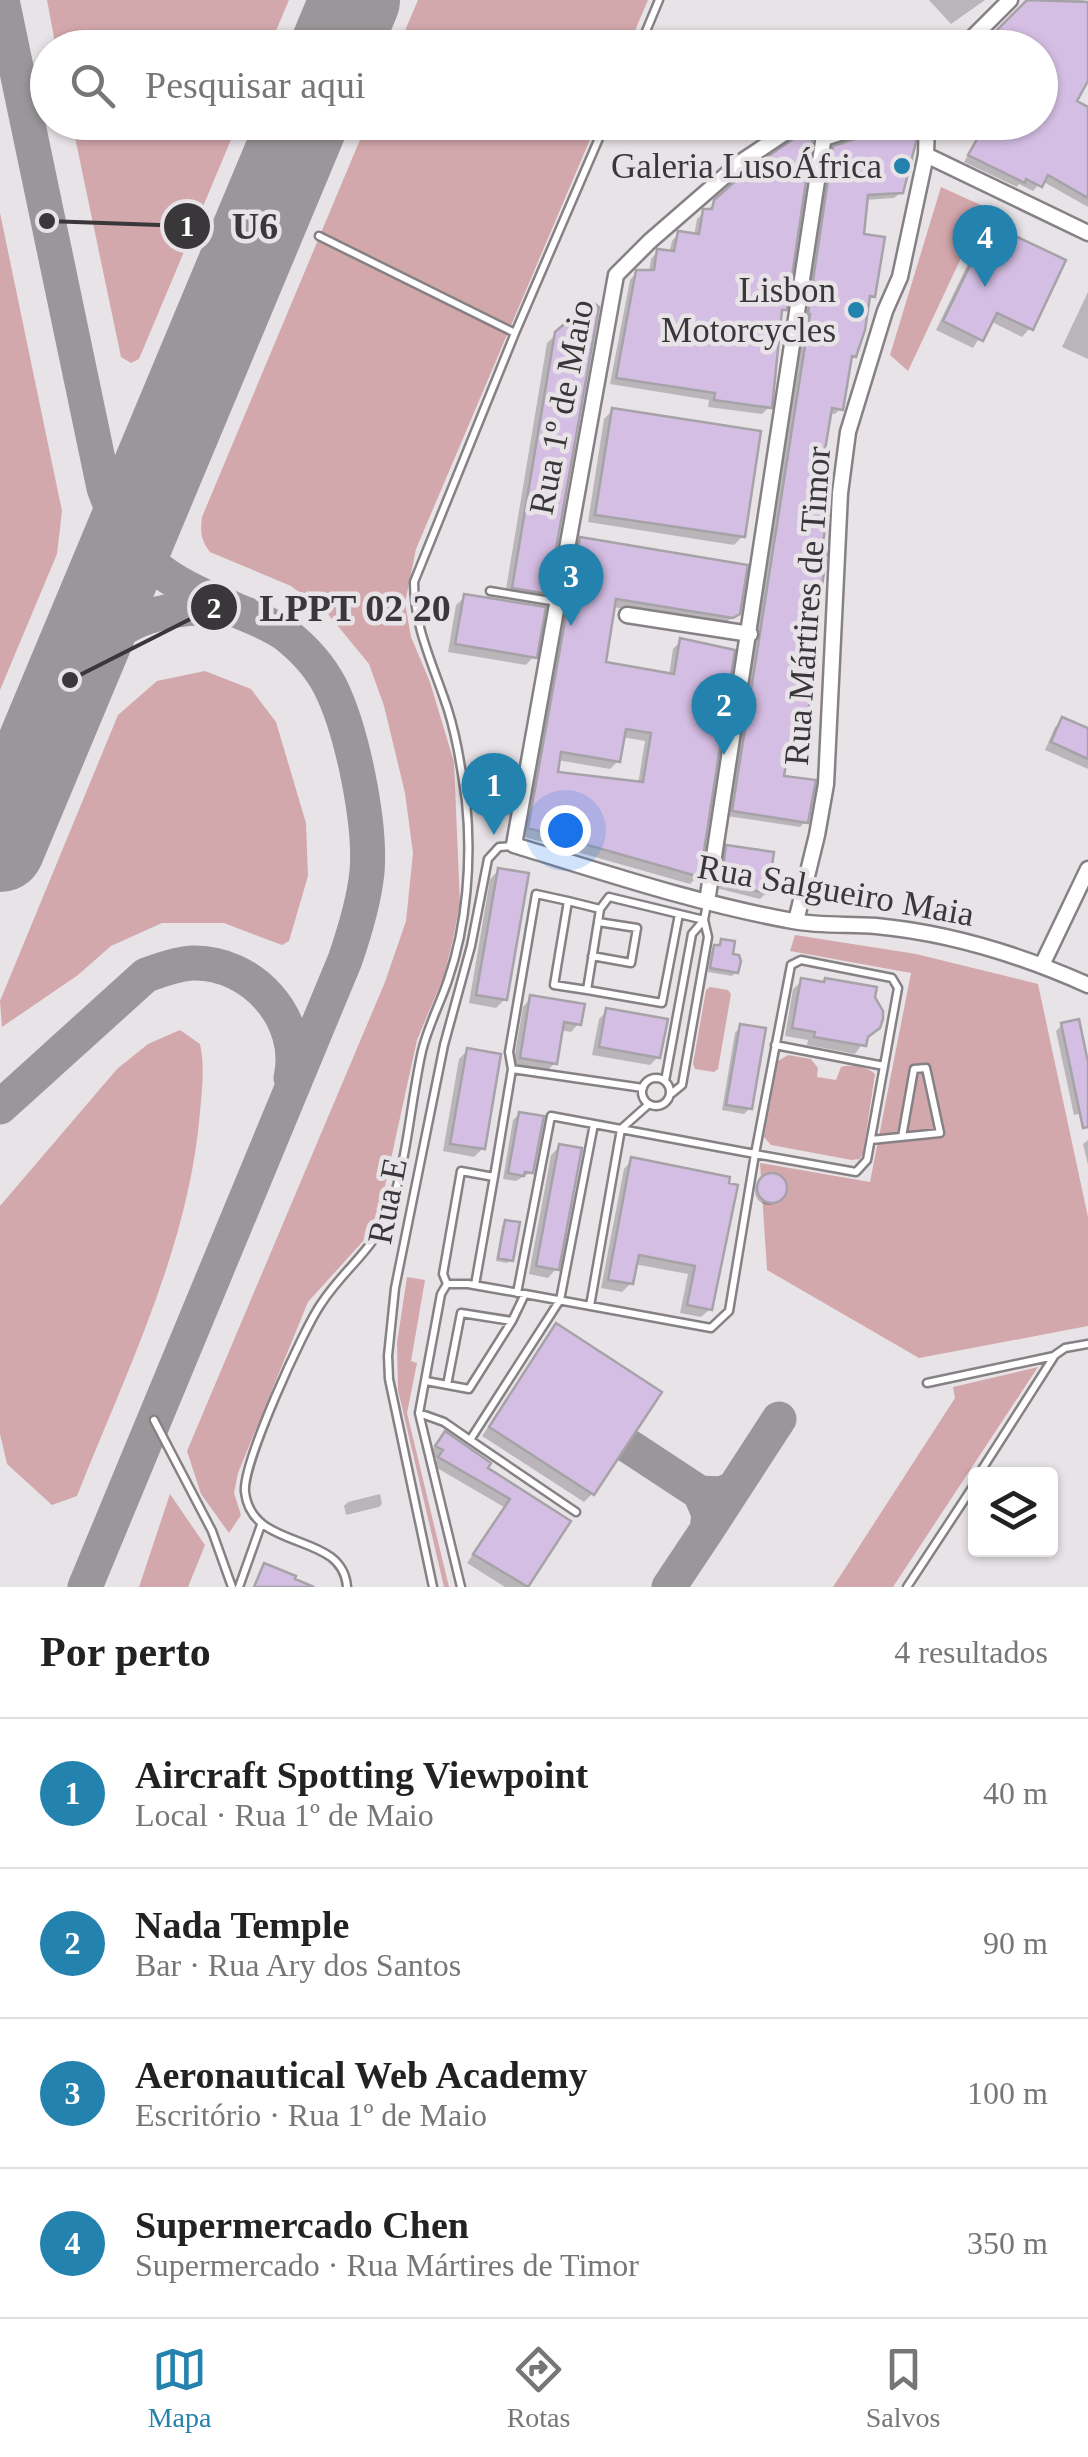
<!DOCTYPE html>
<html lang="pt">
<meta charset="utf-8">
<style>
:root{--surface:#fff;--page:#f6f6f6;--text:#222;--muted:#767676;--line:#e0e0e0;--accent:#2382ae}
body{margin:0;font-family:"Times New Roman",serif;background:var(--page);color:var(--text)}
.controls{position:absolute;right:30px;bottom:30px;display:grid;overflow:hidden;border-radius:10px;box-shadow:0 2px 8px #0004}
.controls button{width:90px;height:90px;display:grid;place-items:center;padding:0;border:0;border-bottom:2px solid var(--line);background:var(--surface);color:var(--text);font:50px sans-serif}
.you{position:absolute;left:565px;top:830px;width:35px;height:35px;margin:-25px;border:8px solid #fff;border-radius:50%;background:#1a73e8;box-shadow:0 0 0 15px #1a73e833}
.badge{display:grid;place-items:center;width:65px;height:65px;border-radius:50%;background:var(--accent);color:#fff;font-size:32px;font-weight:700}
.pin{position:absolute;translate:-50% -82px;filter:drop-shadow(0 2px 5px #0008)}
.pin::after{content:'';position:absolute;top:52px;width:35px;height:30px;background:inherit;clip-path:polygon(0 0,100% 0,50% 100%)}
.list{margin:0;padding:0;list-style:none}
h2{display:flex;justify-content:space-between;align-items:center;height:130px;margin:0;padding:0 40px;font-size:42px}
h2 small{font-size:32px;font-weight:400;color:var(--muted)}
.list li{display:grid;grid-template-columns:65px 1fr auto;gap:30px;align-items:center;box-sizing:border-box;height:150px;padding:0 40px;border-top:2px solid var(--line)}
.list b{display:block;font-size:38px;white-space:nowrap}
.list p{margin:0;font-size:32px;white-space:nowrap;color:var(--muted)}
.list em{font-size:32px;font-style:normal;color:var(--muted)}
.icon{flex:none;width:55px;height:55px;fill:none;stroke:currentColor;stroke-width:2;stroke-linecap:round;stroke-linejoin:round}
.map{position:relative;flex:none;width:1088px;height:1587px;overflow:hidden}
.search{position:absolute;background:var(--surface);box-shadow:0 2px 8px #0004;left:30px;right:30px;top:30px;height:110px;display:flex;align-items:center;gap:25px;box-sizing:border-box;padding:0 35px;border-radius:55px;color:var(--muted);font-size:38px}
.sheet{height:730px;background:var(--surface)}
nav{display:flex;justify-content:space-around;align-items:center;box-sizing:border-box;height:140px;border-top:2px solid var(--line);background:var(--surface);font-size:28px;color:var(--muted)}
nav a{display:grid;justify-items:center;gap:5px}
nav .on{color:var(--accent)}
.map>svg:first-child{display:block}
.green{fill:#d3a8ac}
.shadow{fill:#0003;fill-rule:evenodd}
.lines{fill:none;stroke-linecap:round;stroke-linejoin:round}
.taxiway{stroke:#9a969a;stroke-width:35}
.runway{stroke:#9a969a;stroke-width:90}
.building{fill:#d5bee3;stroke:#a6a3a8;stroke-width:2.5;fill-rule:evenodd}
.lane-casing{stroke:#868185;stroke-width:11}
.street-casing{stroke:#868185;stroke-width:19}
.lane{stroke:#fff;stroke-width:6}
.street{stroke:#fff;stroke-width:14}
.poi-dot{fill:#2382ae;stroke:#e8e3e7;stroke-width:4}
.labels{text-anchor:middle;stroke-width:9;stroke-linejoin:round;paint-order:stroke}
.poi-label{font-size:35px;fill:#393739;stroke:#e8e3e7;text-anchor:end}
.street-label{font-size:35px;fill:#393739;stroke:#e8e3e7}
.leader{fill:none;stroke:#393739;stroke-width:4}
.callout-dot{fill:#393739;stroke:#e8e3e7;stroke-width:4}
.mark-label{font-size:30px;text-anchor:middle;font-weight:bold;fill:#fff}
.callout-label{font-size:38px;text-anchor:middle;font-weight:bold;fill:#393739;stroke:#e8e3e7;stroke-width:9;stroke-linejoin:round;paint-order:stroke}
</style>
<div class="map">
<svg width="1088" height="1587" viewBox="0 0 1088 1587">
<rect width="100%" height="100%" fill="#e8e3e7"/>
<path class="green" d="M47 0H289L269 47 56 48Z
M418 0H648L628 47H398Z
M72 123H238L139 359 131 363 121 357Z
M367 123H597L416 549 405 603 411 637 430 682 454 762 460 904 453 939 444 976 417 1040 381 1205 365 1239 308 1302 238 1473 234 1493 241 1515 229 1533 201 1494 187 1451 385 982 406 921 413 853 405 793 384 706 369 664 328 614 291 586 210 552C201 540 200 532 202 517Z
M941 187 985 207 908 371 890 355Z
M0 213 62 511 57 554 0 690Z
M205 671 251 689 276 722 306 823 308 876 289 941 282 945 224 923H162L111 946 78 975 2 1027 0 1001 118 715 157 681Z
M795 935 916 954 1038 984 1088 1217V1326L919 1358 767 1270 760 1163 870 1182 911 973 790 951Z
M710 987 728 990 731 994 718 1069 714 1072 695 1069 693 1064 706 990Z
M180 1030 200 1044C205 1067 202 1089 200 1112 189 1247 126 1372 77 1496L52 1505 7 1464 0 1434V1206L117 1069 148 1044Z
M788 1055 811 1059 818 1068 817 1077 836 1080 841 1067C851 1064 868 1067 875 1074L863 1153 860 1159 852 1160 771 1145 764 1137 778 1061Z
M407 1277 425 1280 411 1361 417 1363 407 1413 449 1587H444L398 1390 397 1343Z
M1038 1367 893 1587H833L955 1398 953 1387Z
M170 1494 205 1545 188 1587H139Z"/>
<path class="shadow" d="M929 0H985L951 24Z
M1031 0H1083L1088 3V78L1073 102 1088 110V207L1042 181 1033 191 1019 184 1017 187 964 162 986 122H1040V48H982Z
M877 122H914L901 192 894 198 865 200 861 236 873 295 867 301 854 356 849 360 841 408 835 414 828 413 816 494 802 734 796 740 788 739 781 778 806 821 800 827 727 816 805 320 803 319 828 155 834 148 880 131Z
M751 171 784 309 779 314 769 407 762 414 708 407 709 400 610 384 630 280 637 272H649L651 259 658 251 669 253 672 241 679 233 694 236 697 219Z
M990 227 1030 328 1022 337 990 321 973 348 936 330 982 235Z
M1088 292V359L1062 347Z
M556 334 546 592 538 600 505 595 547 343Z
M612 411 743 536 734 545 588 522 604 419Z
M581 539 738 613 723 625 613 607 603 665 669 675 673 649 681 641 698 876 690 884 521 836 573 547ZM622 737 645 741 638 784 556 774 557 760 610 769 618 761Z
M465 597 534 656 526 665 448 652 456 605Z
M1063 720 1088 731V769L1045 750 1055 727Z
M727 848 766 893 760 899 716 888 721 854Z
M499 870 505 999 496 1008 469 1003 490 879Z
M722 942 736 972 732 976 708 972 711 952Z
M825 980 868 1036 855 1054 807 1045 808 1040 785 1036 793 989 802 981 821 984Z
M531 998 579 1023 571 1032 560 1030 555 1063 546 1072 513 1066 523 1007Z
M607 1011 658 1057 650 1065 592 1055 599 1019Z
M1062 1025 1088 1074V1112L1074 1115 1056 1031Z
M741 1026 750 1108 744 1114 722 1110 735 1033Z
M468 1050 483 1148 474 1157 443 1151 459 1059Z
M519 1114 531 1172 516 1181 503 1179 513 1120Z
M1088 1140V1165L1083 1144Z
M560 1146 556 1269 548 1278 529 1274 551 1155Z
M632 1160 727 1179 710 1309 701 1317 680 1313 688 1274 634 1264 631 1283 622 1292 601 1288 624 1169Z
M755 1191a14 14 0 1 1 28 0a14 14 0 1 1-28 0Z
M505 1222 511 1260 507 1263 496 1261 502 1226Z
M557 1326 592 1494 584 1502 482 1436Z
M445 1434 484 1468 567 1522 525 1587H505L467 1563 504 1507 432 1465 437 1459 429 1454Z
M380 1494 382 1504 379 1507 346 1515 344 1506 348 1502Z"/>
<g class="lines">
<path class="taxiway" d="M2 0 104 488C129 559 164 580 231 608 249 616 270 623 285 634 303 648 320 667 330 686 352 730 371 822 367 872 364 902 355 931 345 960L85 1587
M70 680C106 626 153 606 217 608
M0 1107 146 975C161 970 176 964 192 963 252 961 304 1019 291 1078
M627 1445 700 1493
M733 1489 721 1494 700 1493 709 1514 707 1530 779 1419
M669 1587 707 1530"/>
<path class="runway" d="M335 48 355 0
M0 847 303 122"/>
</g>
<path class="building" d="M1027 0 1088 2V81L1077 101 1088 107V198L1048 175 1042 187 1026 179 1025 183 968 155 987 122H1040V48H979Z
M884 122H916V142L903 193 868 195 864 234 885 237 875 297 870 296 865 330 856 357 852 356 843 410 832 408 818 492 827 493 823 522H826L822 550 827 551 809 675 813 676 805 736 791 734 784 776 816 780 808 823 732 811 810 314H808L833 146 877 132Z
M804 132 813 134 787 310H782L772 408 714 400 715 393 616 378 636 270H654L657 249 674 251 678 231 699 234 703 209H712L714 200 741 176 748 177 749 169Z
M990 224 1066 260 1033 330 997 313 983 341 943 321Z
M591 301 599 307 548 594 512 588 555 332Z
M612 408 761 431 745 537 595 515Z
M580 537 748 565 740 614 733 618 616 599 606 662 674 674 680 638 735 650 700 877 528 828ZM626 729 651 733 643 782 558 772 561 752 620 762Z
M464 594 546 607 537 658 455 644Z
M1062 717 1088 728V759L1051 742Z
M726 845 774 852 768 894 721 882Z
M498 868 529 873 507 1000 476 995Z
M721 939 735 941 733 954 739 955 741 961 738 973 710 968 714 945H720Z
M801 978 824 982 825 978 877 987 875 997 883 1011V1019L880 1028 868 1037 866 1046 814 1037 815 1032 792 1028Z
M530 995 585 1004 581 1025 564 1022 557 1064 520 1058Z
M606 1008 668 1019 660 1058 599 1047Z
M1079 1019 1088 1062V1127L1083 1128 1061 1023Z
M740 1024 766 1028 752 1109 726 1105Z
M467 1048 501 1054 485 1149 450 1144Z
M519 1112 544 1116 533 1173 525 1172 524 1176 508 1173Z
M559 1144 582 1148 559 1270 536 1266Z
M631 1157 730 1177 729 1183 738 1185 712 1310 687 1305 695 1266 639 1255 633 1284 608 1280Z
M757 1188a15 15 0 1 1 30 0a15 15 0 1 1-30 0Z
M505 1220 520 1222 513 1261 498 1258Z
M556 1323 662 1392 594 1495 489 1427Z
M445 1431 491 1463 488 1468 571 1521 528 1587 473 1554 510 1499 438 1457 443 1450 435 1446Z
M264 1563 296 1576 295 1579 314 1587H254Z"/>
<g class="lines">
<defs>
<path id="lane" d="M639 48 659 0
M319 236 515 333 606 122
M490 591 557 602
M598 922 587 990 662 1003 679 914
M592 956 631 963 637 928 598 922 600 909 609 897 704 920 707 904
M587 990 554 985 568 901 600 909
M512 1069 509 1052 536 894 568 901
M642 1092a14 14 0 1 1 28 0a14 14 0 1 1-28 0Z
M665 1081 692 934 704 920 708 937 682 1085 671 1094
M871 1140 940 1133 926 1068 914 1069 902 1137
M494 1177 512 1069 643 1088
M447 1284 443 1274 461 1171 494 1177 475 1285
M517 1293 551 1116 755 1154 791 965 801 960 892 978 898 988 884 1066
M525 1294 711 1328 729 1311 755 1154 856 1172 867 1160 884 1066 775 1045
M590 1306 621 1129 649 1104
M426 1381 469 1389 512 1321
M927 1383 1054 1356
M419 1413 441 1294 447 1284H468L525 1294 512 1321 461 1313 447 1385
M154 1420 212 1531 232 1587
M470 1440 576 1512
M979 1474 1055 1355 1065 1348 1088 1344
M239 1587 261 1525
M347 1587C343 1530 252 1553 245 1492 242 1464 303 1330 321 1304 348 1263 376 1251 393 1200 408 1152 411 1100 422 1051 428 1026 440 1004 448 980 467 925 472 859 466 801 461 766 456 731 444 698 430 658 414 624 414 582L515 333
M433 1587 389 1379 388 1356 395 1288 444 1045 471 946 488 859 499 847 513 846
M461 1587 419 1413 444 1422 470 1440 560 1300 594 1124
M907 1587 976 1482"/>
<path id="street" d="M962 48 1010 0
M801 122 741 162 650 241 616 275 514 845C606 873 698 904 793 921 820 926 849 924 876 926 950 933 1021 955 1088 985
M824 138 874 122
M926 155 1088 233
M627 615 750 634
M707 902 826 122
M796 921 817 835 826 784 840 493 848 432 885 311 900 277 926 155 927 122
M1042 965 1088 869"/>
</defs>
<use href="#lane" class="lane-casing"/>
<use href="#street" class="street-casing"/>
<use href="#lane" class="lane"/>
<use href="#street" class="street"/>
</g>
<g class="poi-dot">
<circle cx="902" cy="166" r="10"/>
<circle cx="856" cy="310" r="10"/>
</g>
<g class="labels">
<g class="poi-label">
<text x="882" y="178">Galeria LusoÁfrica</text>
<text x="836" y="302">Lisbon<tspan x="836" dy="40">Motorcycles</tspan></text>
</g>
<g class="street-label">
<text transform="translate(561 407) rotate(-79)" y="12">Rua 1º de Maio</text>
<text transform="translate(807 606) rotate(-86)" y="12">Rua Mártires de Timor</text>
<text transform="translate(836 890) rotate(10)" y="12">Rua Salgueiro Maia</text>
<text transform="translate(387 1201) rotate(-79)" y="12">Rua E</text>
</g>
</g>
<path class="leader" d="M47 221L187 226M70 680L214 607"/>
<g class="callout-dot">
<circle cx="47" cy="221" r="10"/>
<circle cx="70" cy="680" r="10"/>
<circle cx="187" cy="226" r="25"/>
<circle cx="214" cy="607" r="25"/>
</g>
<g class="mark-label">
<text x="187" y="236">1</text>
<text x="214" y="618">2</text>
</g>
<g class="callout-label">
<text x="255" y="239">U6</text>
<text x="355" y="621">LPPT 02 20</text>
</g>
</svg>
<div class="controls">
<button><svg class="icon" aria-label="layers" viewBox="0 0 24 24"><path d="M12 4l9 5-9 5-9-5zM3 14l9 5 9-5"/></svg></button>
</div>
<div class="you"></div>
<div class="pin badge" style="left:494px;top:835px">1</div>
<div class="pin badge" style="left:724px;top:755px">2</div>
<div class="pin badge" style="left:571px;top:626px">3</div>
<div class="pin badge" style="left:985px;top:287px">4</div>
<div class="search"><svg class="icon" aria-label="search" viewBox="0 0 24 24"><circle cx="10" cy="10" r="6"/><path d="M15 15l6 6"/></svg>Pesquisar aqui</div>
</div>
<section class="sheet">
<h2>Por perto<small>4 resultados</small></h2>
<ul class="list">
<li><span class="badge">1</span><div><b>Aircraft Spotting Viewpoint</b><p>Local · Rua 1º de Maio</p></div><em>40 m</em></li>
<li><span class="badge">2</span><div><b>Nada Temple</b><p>Bar · Rua Ary dos Santos</p></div><em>90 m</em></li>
<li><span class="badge">3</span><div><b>Aeronautical Web Academy</b><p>Escritório · Rua 1º de Maio</p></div><em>100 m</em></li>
<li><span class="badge">4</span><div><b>Supermercado Chen</b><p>Supermercado · Rua Mártires de Timor</p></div><em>350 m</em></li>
</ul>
</section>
<nav>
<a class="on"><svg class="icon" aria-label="map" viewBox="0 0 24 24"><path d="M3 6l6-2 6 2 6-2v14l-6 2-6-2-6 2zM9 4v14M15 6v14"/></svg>Mapa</a>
<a><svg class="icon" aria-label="directions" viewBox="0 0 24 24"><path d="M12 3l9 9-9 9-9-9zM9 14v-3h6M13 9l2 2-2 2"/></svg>Rotas</a>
<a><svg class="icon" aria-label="saved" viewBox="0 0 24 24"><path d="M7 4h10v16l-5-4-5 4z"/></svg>Salvos</a>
</nav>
